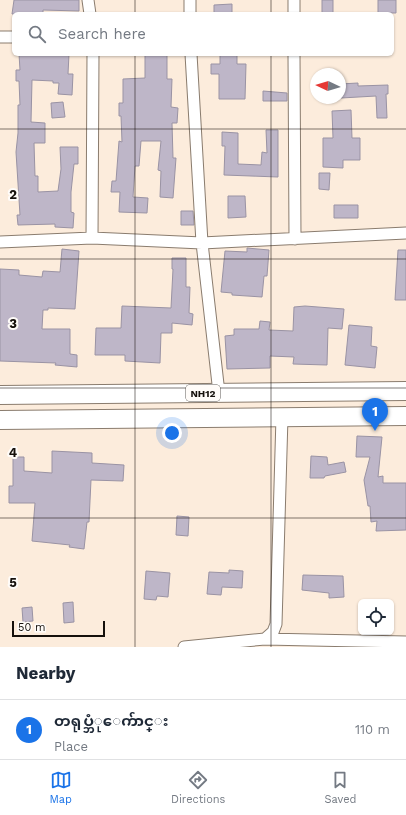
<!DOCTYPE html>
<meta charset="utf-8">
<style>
:root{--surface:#fff;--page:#f6f6f7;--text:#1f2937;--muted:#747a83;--line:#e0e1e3;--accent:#1a73e8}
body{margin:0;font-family:"Work Sans","Noto Sans Myanmar",sans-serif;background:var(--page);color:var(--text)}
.controls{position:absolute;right:12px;bottom:12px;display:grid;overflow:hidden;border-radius:6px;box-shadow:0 1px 3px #0004}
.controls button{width:36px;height:36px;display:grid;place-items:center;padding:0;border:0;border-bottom:1px solid var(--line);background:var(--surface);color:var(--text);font:20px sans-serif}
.compass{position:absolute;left:310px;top:68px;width:36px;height:36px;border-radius:50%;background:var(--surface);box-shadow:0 1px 3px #0004;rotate:274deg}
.scale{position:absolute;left:12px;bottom:10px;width:93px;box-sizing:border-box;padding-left:4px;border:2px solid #15100b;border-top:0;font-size:11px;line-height:14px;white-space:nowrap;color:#15100b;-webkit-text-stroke:3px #fffcf9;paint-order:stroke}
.you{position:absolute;left:172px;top:433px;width:14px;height:14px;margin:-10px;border:3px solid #fff;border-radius:50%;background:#1a73e8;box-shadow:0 0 0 6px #1a73e833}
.badge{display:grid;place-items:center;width:26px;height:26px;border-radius:50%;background:var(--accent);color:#fff;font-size:13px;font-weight:700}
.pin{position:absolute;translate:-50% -33px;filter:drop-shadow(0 1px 2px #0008)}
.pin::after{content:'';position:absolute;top:21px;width:14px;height:12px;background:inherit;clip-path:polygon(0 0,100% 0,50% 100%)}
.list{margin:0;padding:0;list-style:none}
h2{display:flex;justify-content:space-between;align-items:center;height:52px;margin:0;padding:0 16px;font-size:17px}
h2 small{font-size:13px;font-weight:400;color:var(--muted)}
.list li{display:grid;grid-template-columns:26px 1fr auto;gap:12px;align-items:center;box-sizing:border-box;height:60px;padding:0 16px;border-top:1px solid var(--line)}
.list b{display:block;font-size:15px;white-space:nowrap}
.list p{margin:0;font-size:13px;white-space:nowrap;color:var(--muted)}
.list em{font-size:13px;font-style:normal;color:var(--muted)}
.icon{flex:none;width:22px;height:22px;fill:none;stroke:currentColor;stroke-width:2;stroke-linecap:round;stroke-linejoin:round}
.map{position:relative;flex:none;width:406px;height:647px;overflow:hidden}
.search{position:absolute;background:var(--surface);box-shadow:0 1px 3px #0004;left:12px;right:12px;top:12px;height:44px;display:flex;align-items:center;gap:10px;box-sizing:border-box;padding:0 14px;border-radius:6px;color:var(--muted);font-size:15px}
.sheet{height:112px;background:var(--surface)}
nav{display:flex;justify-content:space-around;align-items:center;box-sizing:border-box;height:56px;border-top:1px solid var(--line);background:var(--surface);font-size:11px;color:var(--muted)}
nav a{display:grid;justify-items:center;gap:2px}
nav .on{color:var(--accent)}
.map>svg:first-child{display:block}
.building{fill:#beb6c8;stroke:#9a93a4}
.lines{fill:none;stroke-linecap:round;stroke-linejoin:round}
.minor-casing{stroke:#8a7c6e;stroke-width:13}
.trunk-casing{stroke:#8a7c6e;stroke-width:20}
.minor{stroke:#fff;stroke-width:11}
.trunk{stroke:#fff;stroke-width:18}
.grid{fill:none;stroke:#15100b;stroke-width:1;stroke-opacity:0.55}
.labels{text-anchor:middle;stroke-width:4;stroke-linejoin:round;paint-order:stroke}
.shield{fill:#fffcf9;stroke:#5b5752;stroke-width:1}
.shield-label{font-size:10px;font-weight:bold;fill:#15100b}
.grid-label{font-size:13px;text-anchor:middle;font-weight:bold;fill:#15100b;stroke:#fffcf9;stroke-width:4;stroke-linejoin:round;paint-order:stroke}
</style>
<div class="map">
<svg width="406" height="647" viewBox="0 0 406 647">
<rect width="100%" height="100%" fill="#fcecdc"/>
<path class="building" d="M14 0H79V11L43 10V14H12Z
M322 0H333V14H322Z
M378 0H396V13H378Z
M232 4V14H214V5Z
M19 54H69L68 74H73L72 95 58 94 59 83H53V81L32 80 31 122 45 123V143H34L35 176H38V192L58 191 61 169 60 147H78V164H74L71 192V212L74 213 73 228 55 227V224L18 225 17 215H20L16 152 18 133V105H20L19 81H16V70H20Z
M145 54H167V79H172L171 107 178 108 177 123H172L173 158H176L173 198 160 197 161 171 158 170 161 141H141L139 166H135L133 197 148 198 147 213 119 212 120 192H111L112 181H116L119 141 122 142 121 116H119V103H123V79L145 78Z
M220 54H237V64H246L245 99H219V74H211V64H220Z
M358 83V86L388 85V94H386L387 118H377L376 96 341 98 340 84Z
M263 91 287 93V101H263Z
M63 102 65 117 52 118 51 103Z
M351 110 352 138H360V160H343V168L323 167V138H333L332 111Z
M266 130H278V177L224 175 225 146H222V132L238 133V164L261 165 262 152 267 153Z
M319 173H330L329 190 319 189Z
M228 196H245L246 217 228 218Z
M334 205H358V218H334Z
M181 211H193L194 225H181Z
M247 248 269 250 267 276H264L262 297 232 295V293L221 292 225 251 247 252Z
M62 249 79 251 75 309 48 308V310H43L42 329H70V354L77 355V367L55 365 56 363 0 361V269L19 270V275L42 277 43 271 60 272Z
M398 250H406V300H395Z
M172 258H186V287H190L189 313 193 314 192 325 172 323V333H161L160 363 125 361V355H95L96 328H121L122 306 171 308 173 269H172Z
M305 306 344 309 342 329 328 328 327 365 293 364 294 357 270 356V368L227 369 225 336 234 335V329H259L260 321 270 322 269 330 293 331 294 307Z
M349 325 372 327 371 346 377 347 375 368 345 365Z
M357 436 382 437 378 477 383 476V483H406V530L376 531 377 521 371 522 370 506H368L364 480 370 457H356Z
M52 451 92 453V463L124 465 123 481 91 480 89 522H87L84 549 69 547 70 545 32 541 35 503H9V486H13V457H24V471L52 473Z
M311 456 327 457 328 465 344 462 346 472 325 476 324 478H310Z
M177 516 189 517 188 536 176 535Z
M229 570 243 571 242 588 222 587 221 595 207 594 209 572 229 573Z
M146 571 170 573 168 597 157 596 156 600 144 599Z
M303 575 343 576 344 597 329 598V593L302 590Z
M73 602 74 622 64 623 63 603Z
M32 607 33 621 23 622 22 608Z"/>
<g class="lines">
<defs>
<path id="minor" d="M88 0 90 14
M190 0V14
M294 0V14
M0 37H14
M191 54 202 243 219 393
M294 54 295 239
M92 238 93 54
M0 242 92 238 202 243 406 233
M265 639 406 642
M184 647 265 639 273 632 276 624 282 417"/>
<path id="trunk" d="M0 395 406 391
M0 420 406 416"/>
</defs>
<use href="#minor" class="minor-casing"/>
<use href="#trunk" class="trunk-casing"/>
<use href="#minor" class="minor"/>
<use href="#trunk" class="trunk"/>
</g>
<path class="grid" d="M135 0V14M271 0V14M135 54V647M271 54V647M0 129H406M0 259H406M0 388H406M0 518H406"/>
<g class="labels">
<rect class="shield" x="186" y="385" width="34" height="16" rx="3"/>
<g class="shield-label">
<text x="203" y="397">NH12</text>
</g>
</g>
<g class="grid-label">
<text x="13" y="199">2</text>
<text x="13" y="328">3</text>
<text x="13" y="457">4</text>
<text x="13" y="587">5</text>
</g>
</svg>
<div class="controls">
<button><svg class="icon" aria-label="locate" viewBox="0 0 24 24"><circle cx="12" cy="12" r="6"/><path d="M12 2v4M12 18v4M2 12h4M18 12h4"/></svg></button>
</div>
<svg class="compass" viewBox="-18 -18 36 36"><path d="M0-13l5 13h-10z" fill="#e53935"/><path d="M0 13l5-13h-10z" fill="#747a83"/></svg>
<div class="scale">50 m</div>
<div class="you"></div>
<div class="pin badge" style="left:375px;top:431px">1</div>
<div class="search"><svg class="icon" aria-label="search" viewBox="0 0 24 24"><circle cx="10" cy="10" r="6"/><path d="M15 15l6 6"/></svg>Search here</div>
</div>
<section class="sheet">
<h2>Nearby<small></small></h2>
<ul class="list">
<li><span class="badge">1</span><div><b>တရုပ္ဘံုေက်ာင္း</b><p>Place</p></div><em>110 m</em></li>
</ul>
</section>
<nav>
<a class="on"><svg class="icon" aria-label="map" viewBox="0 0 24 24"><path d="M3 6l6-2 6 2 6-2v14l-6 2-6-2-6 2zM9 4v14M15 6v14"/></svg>Map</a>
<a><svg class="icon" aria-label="directions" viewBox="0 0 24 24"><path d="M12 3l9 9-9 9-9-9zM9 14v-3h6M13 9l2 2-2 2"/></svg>Directions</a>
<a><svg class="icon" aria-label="saved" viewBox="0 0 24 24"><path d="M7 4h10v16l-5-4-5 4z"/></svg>Saved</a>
</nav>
